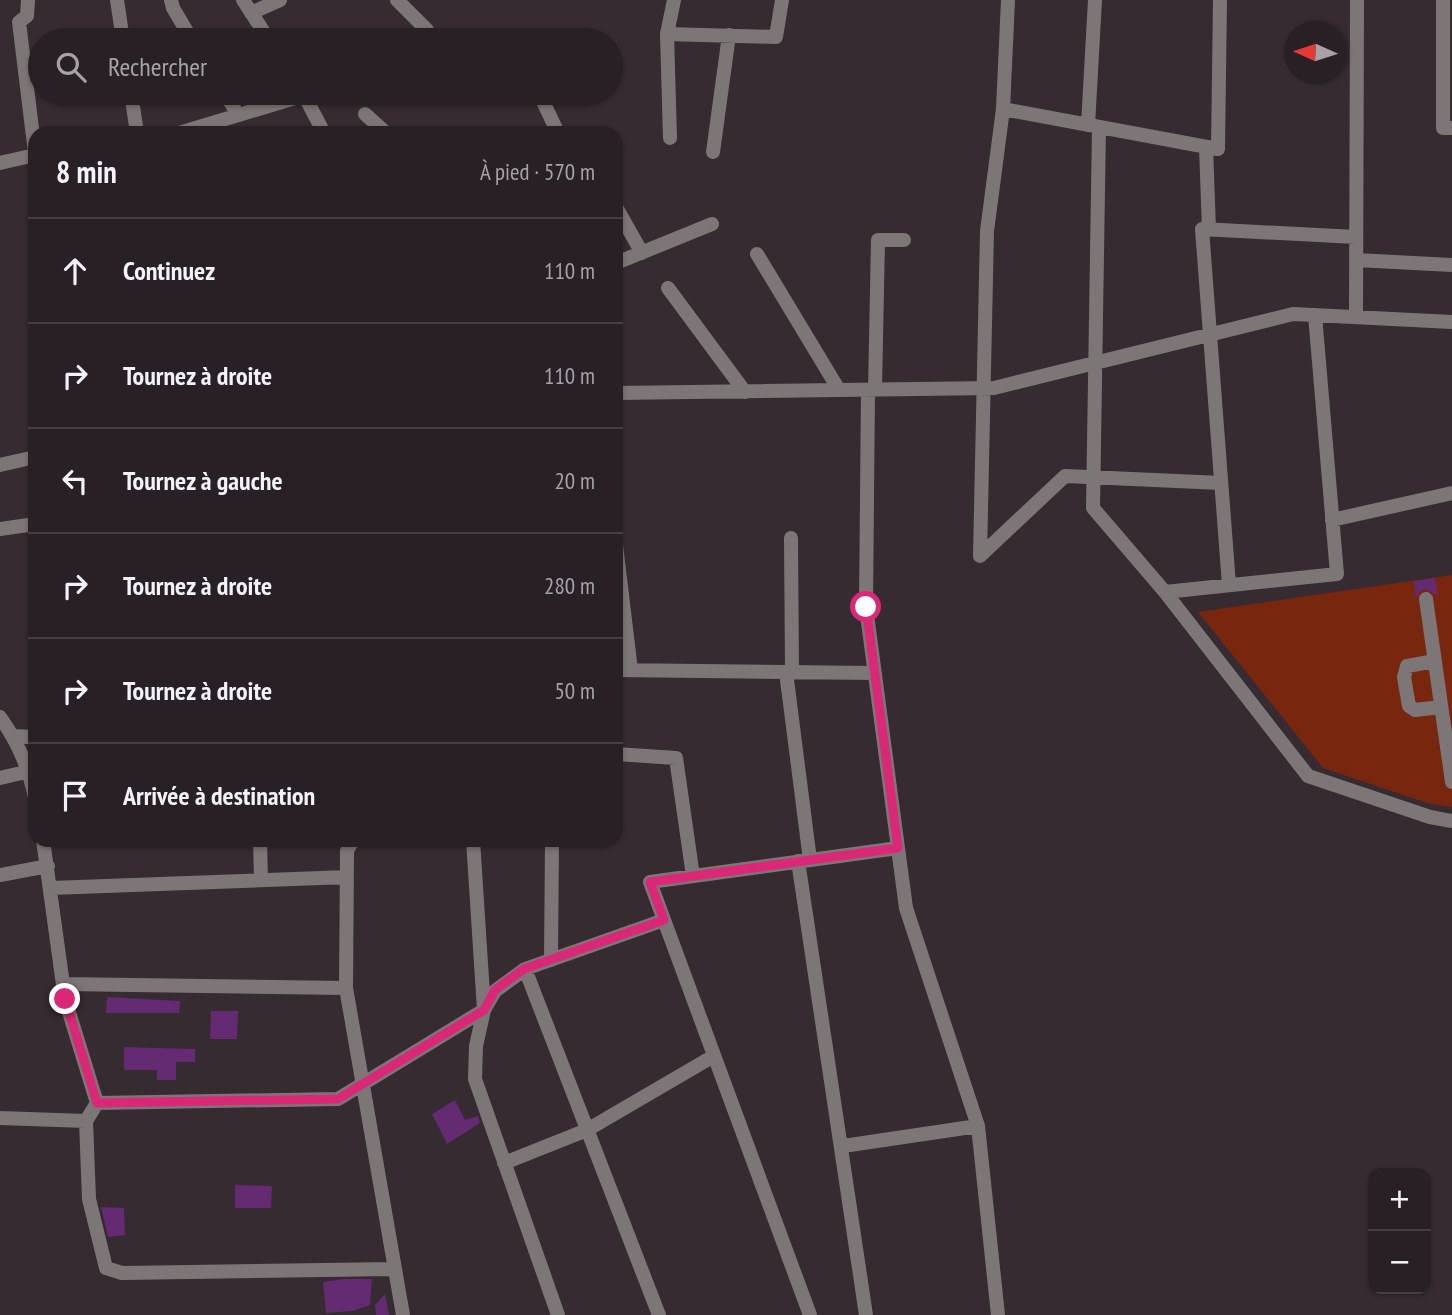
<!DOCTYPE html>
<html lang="fr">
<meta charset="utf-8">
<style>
:root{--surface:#282025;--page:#30282d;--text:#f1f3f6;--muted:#a5a3a7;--line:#443e42}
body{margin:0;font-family:"PT Sans Narrow",sans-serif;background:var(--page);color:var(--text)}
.controls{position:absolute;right:21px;bottom:21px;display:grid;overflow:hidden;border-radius:14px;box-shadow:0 2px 5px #0004}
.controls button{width:63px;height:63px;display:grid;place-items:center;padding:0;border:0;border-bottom:2px solid var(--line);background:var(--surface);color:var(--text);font:35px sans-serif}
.compass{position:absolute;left:1284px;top:21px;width:63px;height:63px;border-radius:50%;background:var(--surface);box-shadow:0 2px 5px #0004;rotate:273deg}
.stop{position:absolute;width:21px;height:21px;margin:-16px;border:5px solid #db2777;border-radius:50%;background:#fff}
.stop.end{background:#db2777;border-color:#fff;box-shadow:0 2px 7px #0008}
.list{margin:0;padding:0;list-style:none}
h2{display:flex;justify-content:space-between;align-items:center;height:91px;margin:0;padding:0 28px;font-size:30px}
h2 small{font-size:23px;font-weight:400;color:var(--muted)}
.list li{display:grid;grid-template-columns:46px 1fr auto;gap:21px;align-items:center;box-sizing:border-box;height:105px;padding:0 28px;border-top:2px solid var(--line)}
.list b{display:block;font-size:26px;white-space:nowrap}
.list em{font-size:23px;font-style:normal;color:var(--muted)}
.icon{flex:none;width:38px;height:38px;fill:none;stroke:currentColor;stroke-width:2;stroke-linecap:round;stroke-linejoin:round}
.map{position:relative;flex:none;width:1452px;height:1315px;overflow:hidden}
.search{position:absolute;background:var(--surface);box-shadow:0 2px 5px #0004;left:28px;top:28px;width:595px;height:77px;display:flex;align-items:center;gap:18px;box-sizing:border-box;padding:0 24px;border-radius:38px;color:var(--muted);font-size:26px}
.panel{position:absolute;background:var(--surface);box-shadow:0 2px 5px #0004;left:28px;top:126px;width:595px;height:721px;border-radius:21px}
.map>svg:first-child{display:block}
.green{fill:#79260e}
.building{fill:#642a72}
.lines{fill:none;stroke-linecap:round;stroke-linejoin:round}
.minor{stroke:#7d7677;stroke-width:14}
.route{stroke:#db2777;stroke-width:9}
</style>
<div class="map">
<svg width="1452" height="1315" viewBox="0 0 1452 1315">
<rect width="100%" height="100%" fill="#362b31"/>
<path class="green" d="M1452 575V807L1427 803 1323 768 1198 612Z"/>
<path class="building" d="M1435 578 1438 596 1425 589 1420 592 1416 599 1414 581Z
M107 997 180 1001 179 1013H106Z
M211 1011H238L237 1039H210Z
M124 1047 195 1049V1062H176V1080H157V1070H124Z
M455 1100 465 1120 478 1116 480 1123 447 1144 432 1114Z
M235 1185 272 1186 271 1208H235Z
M101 1207 124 1208 125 1235 108 1237Z
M344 1279H372L370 1305 352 1311 326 1313 323 1282Z
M385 1294 389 1315H376L375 1305Z"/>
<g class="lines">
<path class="minor" d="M28 0 27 16 19 22 35 153
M117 0 123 40
M171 0 173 8 192 40
M243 0 269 40
M397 0 427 30
M1443 0V128H1452
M251 13 280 0
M667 34 776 37 782 0
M131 93 137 133
M225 93 238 115
M303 93 324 133
M539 93 558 133
M1003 109 1218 149 1220 0
M365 114 386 133
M1088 125 1095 0
M1099 127 1093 508 1165 592 1308 776 1430 817 1452 821
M179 133 305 95
M670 138 667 34 674 0
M1206 147 1209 230
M713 152 729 35
M0 163 35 155
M616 207 642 253
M757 254 839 390
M1356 260 1452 265
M616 263 712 224
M668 288 745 392
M1356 317 1357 0
M868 390 866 607 898 848 906 908 978 1126 998 1315
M875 390 878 240H904
M616 393 994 388 1293 314 1452 322
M0 465 35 457
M1332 520 1452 493
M0 529 35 524
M791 538 792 672
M616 545 631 670
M980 556 987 231 1003 109 1008 0
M980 556 1065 476 1221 483
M1229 585 1202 229 1356 237
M1165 592 1337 574 1315 315
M1426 599 1452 782
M1435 661 1407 666 1404 677 1409 706 1415 710 1441 707
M616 670 875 673
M786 672 810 860
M0 717C18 742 29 767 35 798
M13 736 35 737
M616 754 676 758 693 876
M0 778 30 771
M43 840 65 999 97 1103 86 1121 89 1199 106 1268 122 1273 393 1269
M260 840 261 880
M353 840 347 851 346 988 403 1315
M473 840 484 1010 476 1046 475 1079 558 1315
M798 861 866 1315
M0 875 48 866
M51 888 347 877
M551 960 552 840
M525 969 659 1315
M63 984 346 988
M97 1103 338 1099 484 1010 495 991 525 969 664 920
M0 1118 86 1121
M843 1146 978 1126
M504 1163 587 1130 712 1057
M810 1315 650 882 898 848"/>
</g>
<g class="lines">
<path class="route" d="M65 999 97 1103 338 1099 484 1010 495 990 524 969 664 920 650 882 898 848 866 607"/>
</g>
</svg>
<div class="controls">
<button>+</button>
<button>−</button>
</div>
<svg class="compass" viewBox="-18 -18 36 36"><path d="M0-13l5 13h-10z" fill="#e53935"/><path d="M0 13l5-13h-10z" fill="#a5a3a7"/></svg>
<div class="stop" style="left:866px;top:607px"></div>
<div class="stop end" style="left:65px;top:999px"></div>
<div class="search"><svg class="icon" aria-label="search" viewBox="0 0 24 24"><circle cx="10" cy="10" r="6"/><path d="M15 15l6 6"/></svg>Rechercher</div>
<section class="panel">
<h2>8 min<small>À pied · 570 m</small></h2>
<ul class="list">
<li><svg class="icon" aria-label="ahead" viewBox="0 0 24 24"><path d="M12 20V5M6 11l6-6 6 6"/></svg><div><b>Continuez</b></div><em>110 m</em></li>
<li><svg class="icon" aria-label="right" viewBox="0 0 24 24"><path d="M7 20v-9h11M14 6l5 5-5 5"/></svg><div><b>Tournez à droite</b></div><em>110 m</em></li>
<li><svg class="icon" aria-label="left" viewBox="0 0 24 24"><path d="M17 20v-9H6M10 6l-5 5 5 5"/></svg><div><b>Tournez à gauche</b></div><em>20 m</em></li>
<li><svg class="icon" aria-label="right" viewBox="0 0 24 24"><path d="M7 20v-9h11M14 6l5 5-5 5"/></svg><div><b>Tournez à droite</b></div><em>280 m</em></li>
<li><svg class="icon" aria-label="right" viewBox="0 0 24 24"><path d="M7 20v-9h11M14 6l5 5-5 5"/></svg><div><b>Tournez à droite</b></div><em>50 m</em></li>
<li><svg class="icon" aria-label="arrive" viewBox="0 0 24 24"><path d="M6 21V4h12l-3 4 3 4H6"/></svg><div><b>Arrivée à destination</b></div></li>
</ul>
</section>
</div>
